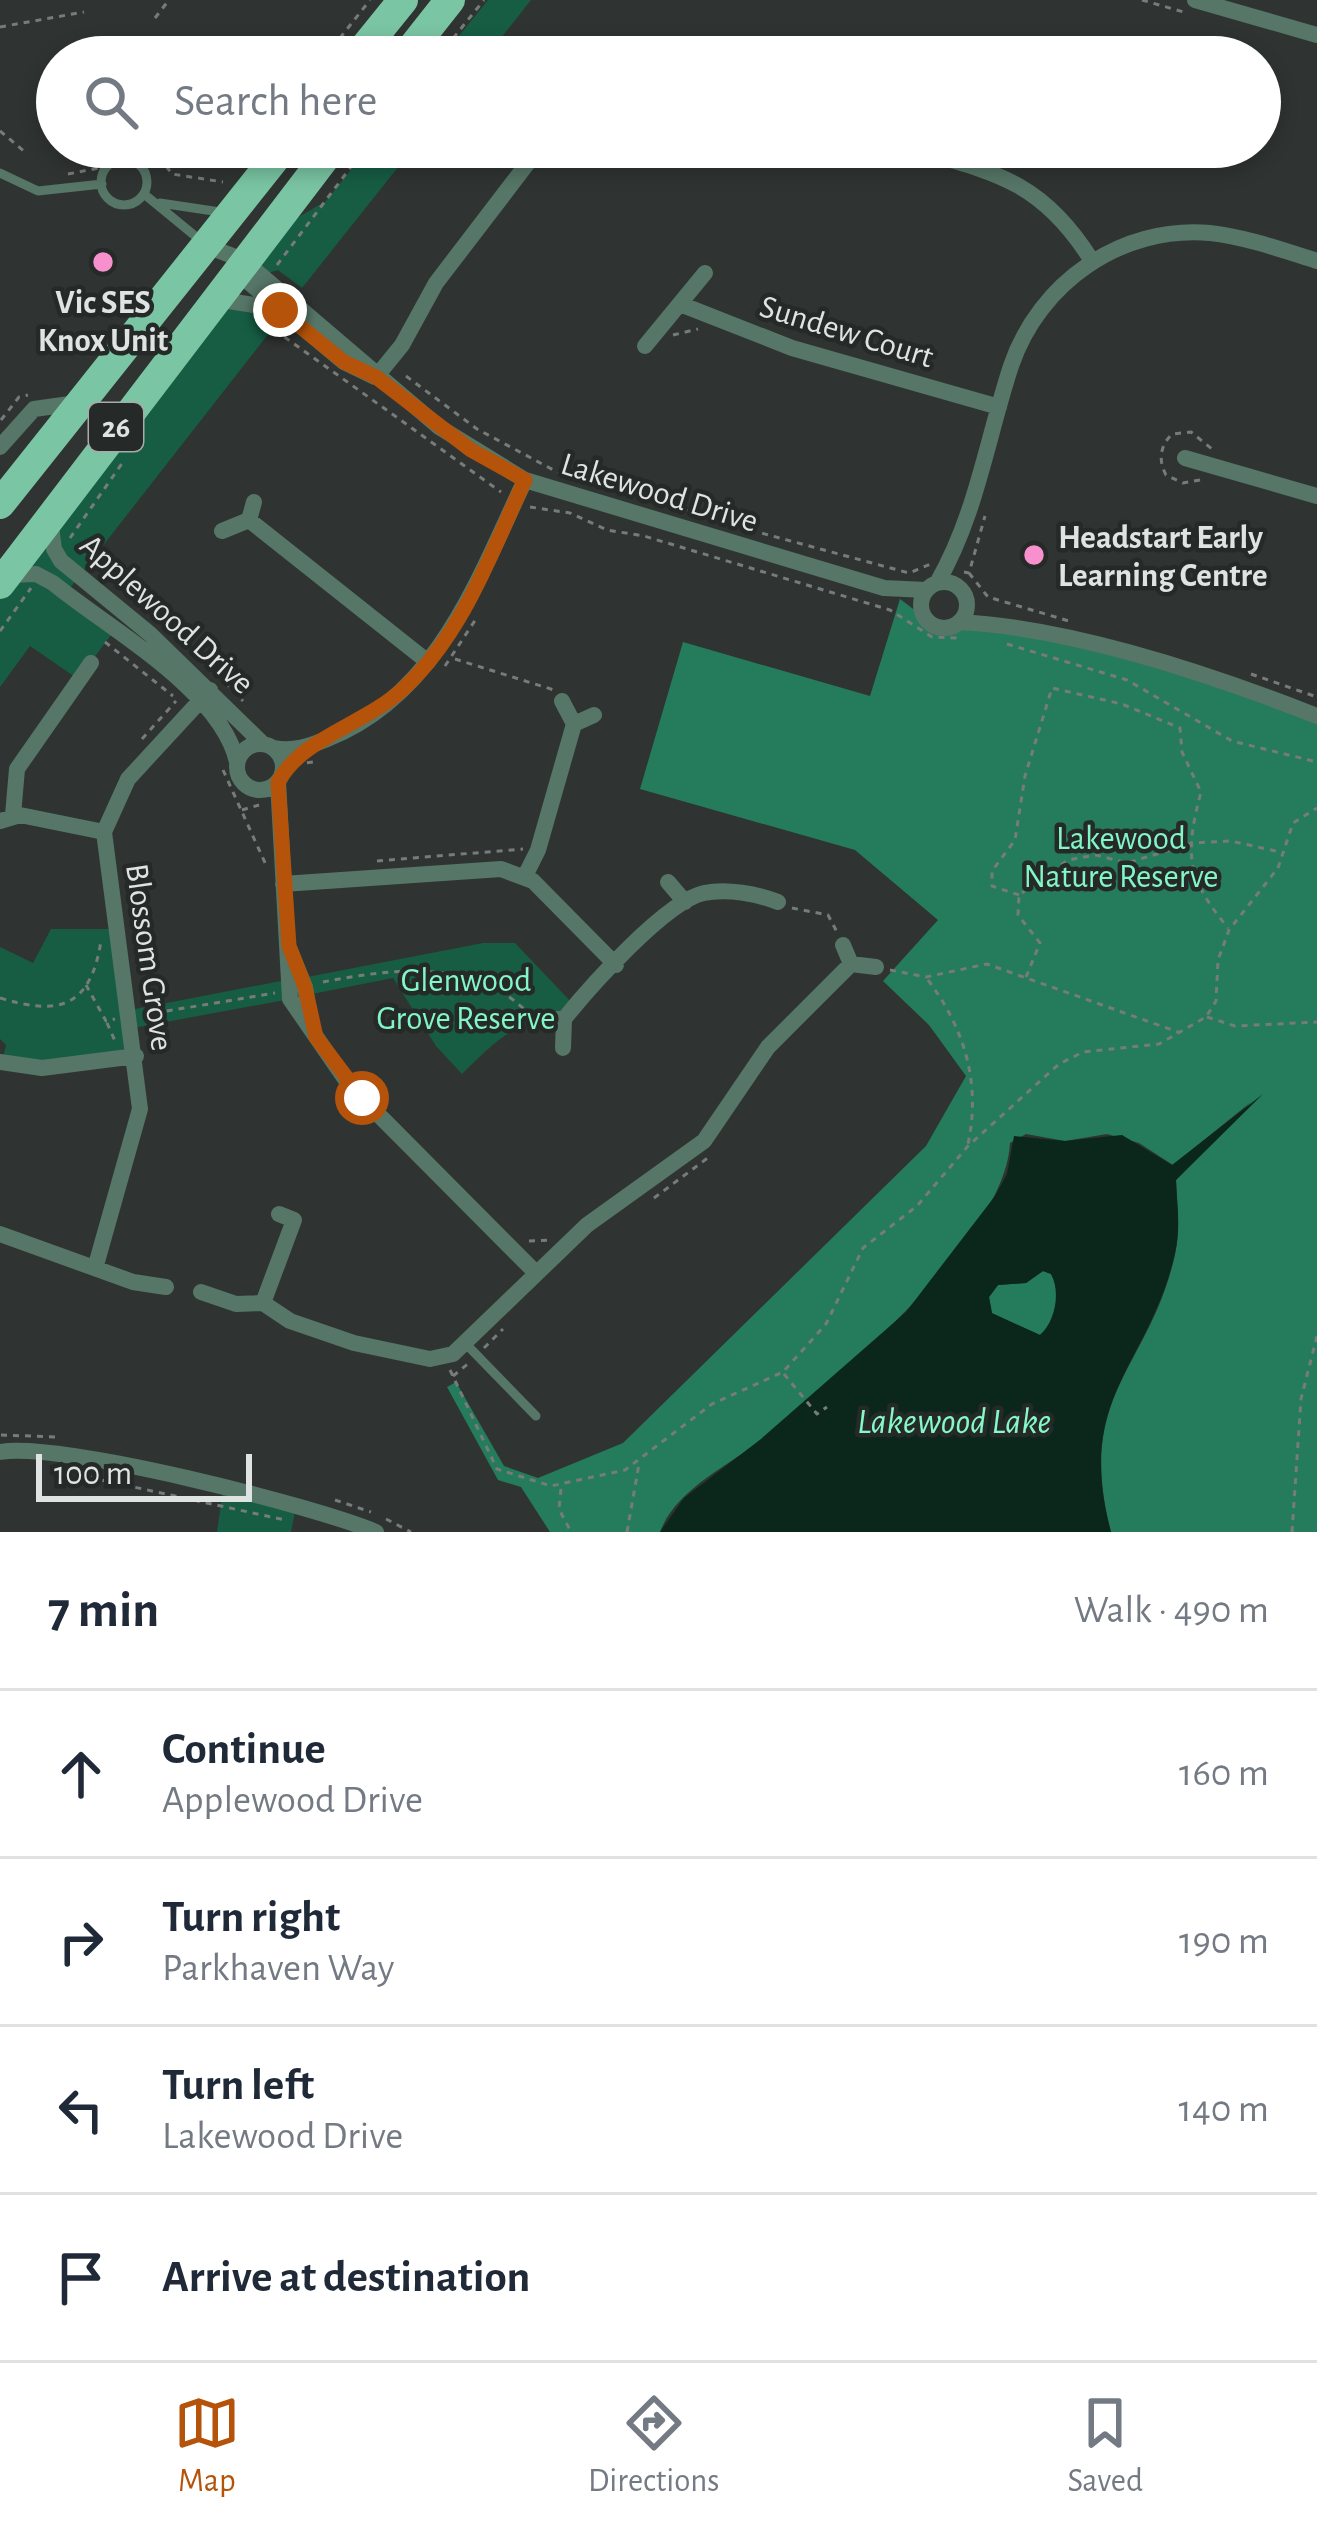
<!DOCTYPE html>
<meta charset="utf-8">
<style>
:root{--surface:#fff;--page:#f2f2f3;--text:#1f2937;--muted:#747a83;--line:#e0e1e3;--accent:#b45309}
body{margin:0;font-family:"Alegreya Sans",sans-serif;background:var(--page);color:var(--text)}
.scale{position:absolute;left:36px;bottom:30px;width:216px;box-sizing:border-box;padding-left:12px;border:6px solid #dfe3e1;border-top:0;font-size:33px;line-height:42px;white-space:nowrap;color:#dfe3e1;-webkit-text-stroke:9px #252a28;paint-order:stroke}
.stop{position:absolute;width:36px;height:36px;margin:-27px;border:9px solid #b45309;border-radius:50%;background:#fff}
.stop.end{background:#b45309;border-color:#fff;box-shadow:0 3px 12px #0008}
.list{margin:0;padding:0;list-style:none}
h2{display:flex;justify-content:space-between;align-items:center;height:156px;margin:0;padding:0 48px;font-size:51px}
h2 small{font-size:39px;font-weight:400;color:var(--muted)}
.list li{display:grid;grid-template-columns:78px 1fr auto;gap:36px;align-items:center;box-sizing:border-box;height:168px;padding:0 48px;border-top:3px solid var(--line)}
.list b{display:block;font-size:45px;white-space:nowrap}
.list p{margin:0;font-size:39px;white-space:nowrap;color:var(--muted)}
.list em{font-size:39px;font-style:normal;color:var(--muted)}
.icon{flex:none;width:66px;height:66px;fill:none;stroke:currentColor;stroke-width:2;stroke-linecap:round;stroke-linejoin:round}
.map{position:relative;flex:none;width:1317px;height:1532px;overflow:hidden}
.search{position:absolute;background:var(--surface);box-shadow:0 6px 18px #0003;left:36px;right:36px;top:36px;height:132px;display:flex;align-items:center;gap:30px;box-sizing:border-box;padding:0 42px;border-radius:66px;color:var(--muted);font-size:45px}
.sheet{height:828px;background:var(--surface)}
nav{display:flex;justify-content:space-around;align-items:center;box-sizing:border-box;height:168px;border-top:3px solid var(--line);background:var(--surface);font-size:33px;color:var(--muted)}
nav a{display:grid;justify-items:center;gap:6px}
nav .on{color:var(--accent)}
.map>svg:first-child{display:block}
.green{fill:#165d44}
.forest{fill:#247c5c}
.water{fill:#0b261b;fill-rule:evenodd}
.lines{fill:none;stroke-linecap:round;stroke-linejoin:round}
.path{stroke:#777c7a;stroke-width:3;stroke-dasharray:6 6;stroke-linecap:butt}
.service{stroke:#567667;stroke-width:9}
.minor{stroke:#567667;stroke-width:16}
.trunk{stroke:#7ac5a4;stroke-width:30}
.route{stroke:#b45309;stroke-width:15}
.poi-dot{fill:#f790cd;stroke:#252a28;stroke-width:4.5}
.labels{text-anchor:middle;stroke-width:9;stroke-linejoin:round;paint-order:stroke}
.shield{fill:#252a28;stroke:#a7acaa;stroke-width:3}
.shield-label{font-size:30px;font-weight:bold;fill:#dfe3e1}
.poi-label{font-size:33px;font-weight:bold;fill:#dfe3e1;stroke:#252a28}
.street-label{font-size:33px;fill:#dfe3e1;stroke:#252a28}
.park-label{font-size:33px;fill:#82f6c6;stroke:#252a28}
.water-label{font-size:36px;font-style:italic;fill:#85f8c8;stroke:#252a28}
</style>
<div class="map">
<svg width="1317" height="1532" viewBox="0 0 1317 1532">
<rect width="100%" height="100%" fill="#2f3432"/>
<path class="green" d="M488 0H531L486 57H442Z
M369 147H414L302 288 278 270 261 275 259 240 326 201Z
M214 299 242 301 269 333 66 593 114 631 78 679 30 646 0 687V584Z
M51 929H118L130 1010 286 980 290 999 133 1028 136 1056 2 1062 6 1045 0 1039V947L33 963Z
M483 943H515L575 1006 564 1019C515 1019 496 1041 462 1074L436 1046 393 978 307 995 302 978Z
M223 1490 296 1506 291 1532H217Z"/>
<path class="forest" d="M900 599 937 627 1011 625 1317 716V1532H1111C1075 1393 1149 1370 1175 1255 1180 1231 1177 1205 1176 1180L1251 1102 1173 1165 1139 1143 1107 1134 1065 1141 1026 1134 1010 1143C1006 1238 833 1382 761 1440 727 1467 676 1489 660 1532H550L521 1487 498 1480 447 1387 456 1382 504 1466 538 1478 623 1443 926 1146 966 1076 929 1025 883 981 938 920 855 850 640 789 683 642 870 696Z
M1043 1271 1051 1274C1062 1293 1057 1321 1040 1335L992 1314 989 1297 998 1285 1026 1283Z"/>
<path class="water" d="M1263 1094 1176 1180C1177 1206 1181 1227 1175 1253 1149 1367 1074 1396 1111 1532H660L684 1498 761 1439 906 1312 995 1196 1007 1174 1014 1136 1065 1141 1122 1135 1172 1165ZM1043 1271 1051 1274C1061 1292 1055 1322 1040 1335L992 1313 989 1297 998 1285 1026 1283Z"/>
<g class="lines">
<path class="path" d="M1142 0 1187 13
M155 18 169 0
M0 27 84 12
M325 57 370 0
M438 57 484 0
M0 131 25 152
M152 147 172 174 223 182
M855 147 894 158
M68 174 99 168 95 147
M277 265 366 147
M265 323 501 492
M673 335 698 329
M406 376 477 429 559 473
M1 420 19 397 28 395
M1200 480 1183 483 1166 475C1158 460 1160 446 1172 434L1191 432 1212 449
M530 507 570 513 607 530 644 536 890 610 932 637 957 638
M682 509 718 521
M739 527 909 573 931 564
M70 538 123 462
M964 572 969 573 985 516
M969 573 988 597 1069 621
M0 631 31 588
M105 642 173 696
M1007 644 1127 680 1232 741 1317 762
M455 659 554 690
M445 666 476 619
M1251 674 1317 697
M225 682 243 701
M142 739 176 701
M295 764 313 762
M223 770 266 865
M242 810 259 805
M377 861 523 849
M1019 895 992 886V871L1015 840 1025 776 1052 688 1122 704 1180 728 1182 752 1201 792C1184 856 1187 878 1228 928
M792 908 828 915 837 932
M890 970 926 977 987 964 1178 1032
M1026 977 1040 943 1018 915 1019 895 1068 860 1096 855 1127 863 1193 843 1231 841 1280 852
M928 980C965 1029 981 1084 968 1144
M323 982C390 969 469 958 524 1009
M86 985 106 1021 115 1019
M0 998C57 1015 90 1010 101 941
M143 1015 275 993
M1207 1017 1235 1026 1317 1022
M107 1023 115 1041
M654 1198 709 1157
M529 1241 550 1240
M484 1348 503 1329
M450 1370 497 1469 551 1486 625 1470 712 1404 783 1372 826 1324 863 1248 917 1206 968 1146 1059 1064 1083 1052 1159 1044 1206 1017 1216 1001 1218 960 1229 930 1278 868 1293 823 1317 808
M784 1374 817 1414 827 1407
M453 1376 469 1363
M1 1435 56 1437
M65 1472 285 1520
M561 1489 559 1509 571 1532
M335 1500 371 1512
M386 1519 411 1532
M627 1532 639 1464
M1292 1532 1301 1399 1317 1336"/>
<path class="service" d="M101 182a23 23 0 1 1 46 0a23 23 0 1 1-46 0Z
M0 173 38 191 102 184
M144 194 200 240
M160 203 220 212
M466 1344 536 1416"/>
<path class="minor" d="M1195 0 1317 35
M597 57 612 51 638 57
M905 147C993 172 1041 179 1092 261
M207 246 243 260 439 427 525 480 884 588 926 590
M234 270 344 362 375 377
M216 299 279 309
M680 304 792 348 999 407
M645 346 705 273
M376 377 402 345 436 283 540 147
M0 447 34 409 77 403
M1185 458 1317 496
M50 519 54 549 61 561 150 634 263 744
M249 520 428 662
M222 531 249 520 254 502
M7 575 36 574 53 583C109 629 221 690 237 762
M921 605a23 23 0 1 1 46 0a23 23 0 1 1-46 0Z
M937 583C976 516 987 439 1011 366 1039 283 1121 225 1210 233 1246 237 1282 250 1317 261
M959 622C1074 628 1210 674 1317 716
M574 724 594 715
M237 767a23 23 0 1 1 46 0a23 23 0 1 1-46 0Z
M274 748C293 752 310 746 327 739 438 695 478 579 525 480
M278 782 290 999 350 1086 536 1273
M13 815 17 769 91 663
M0 821 20 815 104 832
M525 876 538 850 574 724 562 701
M668 882 685 902
M283 884 501 869 533 881 616 965
M843 945 851 964 876 967
M291 953 305 987 311 1025
M533 1019H564L563 1048
M564 1019C589 988 666 901 704 893 727 888 757 894 778 902
M0 1062 42 1068 136 1056
M0 1234 133 1282 166 1287
M96 1265 140 1109 104 832 128 779 210 690
M201 1292 236 1304 263 1303 290 1321 354 1343 430 1359 453 1354 587 1225 704 1141 768 1047 851 964
M263 1303 294 1220 279 1214
M0 1452C59 1441 315 1506 376 1532"/>
<path class="trunk" d="M357 57 403 0
M405 57 450 0
M0 504 284 147
M0 584 333 147"/>
</g>
<g class="lines">
<path class="route" d="M280 310 344 362 376 377 471 450 525 480C491 553 463 634 403 689 364 725 303 737 278 782L289 946 305 987 316 1037 362 1098"/>
</g>
<g class="poi-dot">
<circle cx="103" cy="262" r="12"/>
<circle cx="1034" cy="555" r="12"/>
</g>
<g class="labels">
<rect class="shield" x="89" y="403" width="54" height="48" rx="9"/>
<g class="shield-label">
<text x="116" y="437">26</text>
</g>
<g class="poi-label">
<text x="103" y="313">Vic SES<tspan x="103" dy="38">Knox Unit</tspan></text>
<text x="1058" y="548" text-anchor="start">Headstart Early<tspan x="1058" dy="38">Learning Centre</tspan></text>
</g>
<g class="street-label">
<text transform="translate(847 330) rotate(17)" y="12">Sundew Court</text>
<text transform="translate(660 491) rotate(17)" y="12">Lakewood Drive</text>
<text transform="translate(168 613) rotate(42)" y="12">Applewood Drive</text>
<text transform="translate(151 957) rotate(82)" y="12">Blossom Grove</text>
</g>
<g class="park-label">
<text x="1121" y="849">Lakewood<tspan x="1121" dy="38">Nature Reserve</tspan></text>
<text x="466" y="991">Glenwood<tspan x="466" dy="38">Grove Reserve</tspan></text>
</g>
<g class="water-label">
<text x="954" y="1433">Lakewood Lake</text>
</g>
</g>
</svg>
<div class="scale">100 m</div>
<div class="stop" style="left:362px;top:1098px"></div>
<div class="stop end" style="left:280px;top:310px"></div>
<div class="search"><svg class="icon" aria-label="search" viewBox="0 0 24 24"><circle cx="10" cy="10" r="6"/><path d="M15 15l6 6"/></svg>Search here</div>
</div>
<section class="sheet">
<h2>7 min<small>Walk · 490 m</small></h2>
<ul class="list">
<li><svg class="icon" aria-label="ahead" viewBox="0 0 24 24"><path d="M12 20V5M6 11l6-6 6 6"/></svg><div><b>Continue</b><p>Applewood Drive</p></div><em>160 m</em></li>
<li><svg class="icon" aria-label="right" viewBox="0 0 24 24"><path d="M7 20v-9h11M14 6l5 5-5 5"/></svg><div><b>Turn right</b><p>Parkhaven Way</p></div><em>190 m</em></li>
<li><svg class="icon" aria-label="left" viewBox="0 0 24 24"><path d="M17 20v-9H6M10 6l-5 5 5 5"/></svg><div><b>Turn left</b><p>Lakewood Drive</p></div><em>140 m</em></li>
<li><svg class="icon" aria-label="arrive" viewBox="0 0 24 24"><path d="M6 21V4h12l-3 4 3 4H6"/></svg><div><b>Arrive at destination</b></div></li>
</ul>
</section>
<nav>
<a class="on"><svg class="icon" aria-label="map" viewBox="0 0 24 24"><path d="M3 6l6-2 6 2 6-2v14l-6 2-6-2-6 2zM9 4v14M15 6v14"/></svg>Map</a>
<a><svg class="icon" aria-label="directions" viewBox="0 0 24 24"><path d="M12 3l9 9-9 9-9-9zM9 14v-3h6M13 9l2 2-2 2"/></svg>Directions</a>
<a><svg class="icon" aria-label="saved" viewBox="0 0 24 24"><path d="M7 4h10v16l-5-4-5 4z"/></svg>Saved</a>
</nav>
